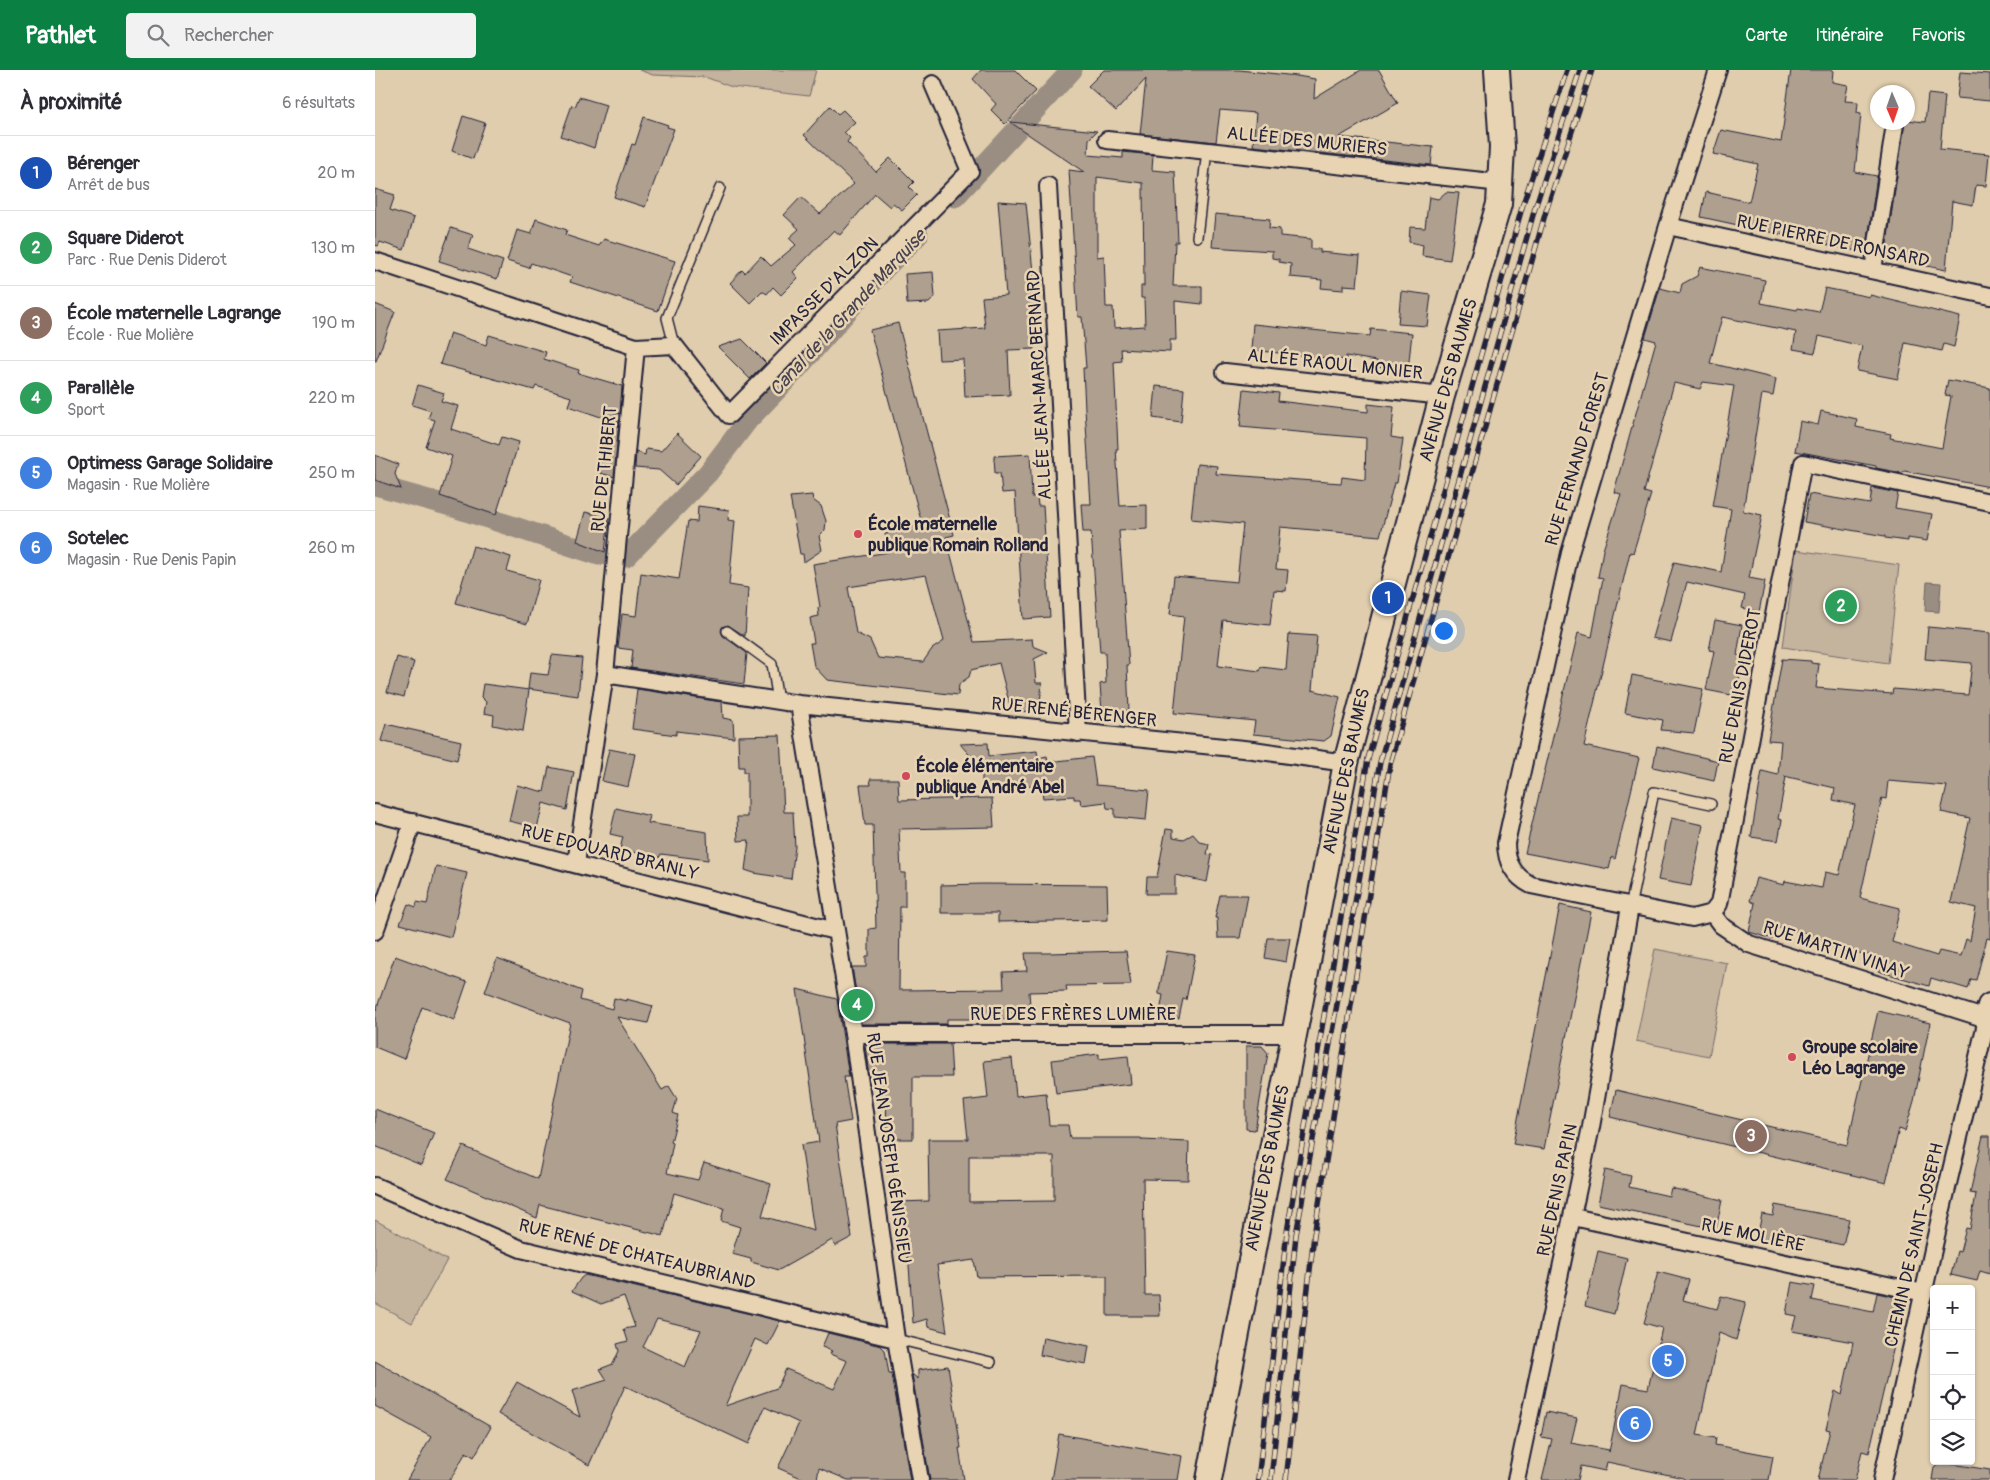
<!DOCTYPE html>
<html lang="fr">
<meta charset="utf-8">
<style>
:root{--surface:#fff;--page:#f2f2f3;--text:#2b2b33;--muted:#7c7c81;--line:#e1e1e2;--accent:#0b8043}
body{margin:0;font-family:Pangolin,sans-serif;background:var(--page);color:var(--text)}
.controls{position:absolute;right:15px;bottom:15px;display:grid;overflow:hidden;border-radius:5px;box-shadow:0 1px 4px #0004}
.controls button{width:45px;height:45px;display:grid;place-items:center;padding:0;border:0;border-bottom:1px solid var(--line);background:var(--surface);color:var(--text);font:25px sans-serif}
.compass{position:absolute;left:1495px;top:15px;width:45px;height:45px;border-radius:50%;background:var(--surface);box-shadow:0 1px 4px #0004;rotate:178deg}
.you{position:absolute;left:1068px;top:560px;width:18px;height:18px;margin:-12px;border:4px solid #fff;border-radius:50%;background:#1a73e8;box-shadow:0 0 0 8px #1a73e833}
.badge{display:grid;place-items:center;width:32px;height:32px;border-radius:50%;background:var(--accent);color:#fff;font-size:16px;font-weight:700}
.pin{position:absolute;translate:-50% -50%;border:2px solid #fff;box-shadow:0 1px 5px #0006}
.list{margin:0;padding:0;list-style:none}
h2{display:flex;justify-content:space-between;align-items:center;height:65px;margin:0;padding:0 20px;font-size:21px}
h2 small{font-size:16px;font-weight:400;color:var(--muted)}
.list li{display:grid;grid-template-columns:32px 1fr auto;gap:15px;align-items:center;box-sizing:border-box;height:75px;padding:0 20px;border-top:1px solid var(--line)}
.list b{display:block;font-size:19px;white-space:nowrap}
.list p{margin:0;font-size:16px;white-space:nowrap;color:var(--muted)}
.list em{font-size:16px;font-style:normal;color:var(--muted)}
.icon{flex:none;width:28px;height:28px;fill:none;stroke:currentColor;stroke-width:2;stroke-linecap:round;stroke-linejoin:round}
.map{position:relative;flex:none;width:1615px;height:1410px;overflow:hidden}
header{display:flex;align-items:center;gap:30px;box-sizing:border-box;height:70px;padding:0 25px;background:var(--accent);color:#fff}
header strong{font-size:24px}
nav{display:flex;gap:28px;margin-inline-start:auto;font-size:18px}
.search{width:350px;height:45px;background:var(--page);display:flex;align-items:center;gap:12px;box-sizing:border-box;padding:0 18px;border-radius:5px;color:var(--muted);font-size:19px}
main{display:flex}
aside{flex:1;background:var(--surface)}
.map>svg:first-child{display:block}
.green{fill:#c4b39d;stroke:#736a6c}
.water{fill:#9a8e82;stroke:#6a6366}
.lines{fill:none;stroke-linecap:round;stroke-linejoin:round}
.canal{stroke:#9a8e82;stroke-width:21}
.building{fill:#ae9f8f;stroke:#22223b;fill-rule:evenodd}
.lane-casing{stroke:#22223b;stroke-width:12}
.street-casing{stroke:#22223b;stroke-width:20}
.secondary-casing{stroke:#22223b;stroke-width:28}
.lane{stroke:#e8d4b2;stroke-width:9}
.street{stroke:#e8d4b2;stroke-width:16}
.secondary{stroke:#e8d4b2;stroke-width:24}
.rail-casing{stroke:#22223b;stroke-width:5.5}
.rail{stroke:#e8d4b2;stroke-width:4;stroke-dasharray:11;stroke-linecap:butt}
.poi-dot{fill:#d1495b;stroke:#e8d4b2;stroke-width:2}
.labels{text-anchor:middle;stroke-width:5;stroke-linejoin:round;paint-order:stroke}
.street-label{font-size:18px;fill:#22223b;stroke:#e8d4b2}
.poi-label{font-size:18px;font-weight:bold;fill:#22223b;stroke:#e8d4b2;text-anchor:start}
.water-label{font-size:19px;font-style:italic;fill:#464250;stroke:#e8d4b2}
</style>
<header>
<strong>Pathlet</strong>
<div class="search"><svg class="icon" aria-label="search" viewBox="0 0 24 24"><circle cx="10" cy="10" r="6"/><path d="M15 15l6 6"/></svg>Rechercher</div>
<nav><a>Carte</a><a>Itinéraire</a><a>Favoris</a></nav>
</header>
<main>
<aside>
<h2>À proximité<small>6 résultats</small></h2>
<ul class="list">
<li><span class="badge" style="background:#1a4fb4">1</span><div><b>Bérenger</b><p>Arrêt de bus</p></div><em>20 m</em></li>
<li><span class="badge" style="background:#2e9e5b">2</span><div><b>Square Diderot</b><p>Parc · Rue Denis Diderot</p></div><em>130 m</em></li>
<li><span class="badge" style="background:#8d6e63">3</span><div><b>École maternelle Lagrange</b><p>École · Rue Molière</p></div><em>190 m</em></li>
<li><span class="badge" style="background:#2e9e5b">4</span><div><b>Parallèle</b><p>Sport</p></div><em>220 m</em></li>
<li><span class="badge" style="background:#3f7fe0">5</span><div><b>Optimess Garage Solidaire</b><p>Magasin · Rue Molière</p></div><em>250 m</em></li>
<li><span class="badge" style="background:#3f7fe0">6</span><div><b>Sotelec</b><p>Magasin · Rue Denis Papin</p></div><em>260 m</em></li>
</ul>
</aside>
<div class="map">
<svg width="1615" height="1410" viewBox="0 0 1615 1410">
<rect width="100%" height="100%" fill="#e0cdad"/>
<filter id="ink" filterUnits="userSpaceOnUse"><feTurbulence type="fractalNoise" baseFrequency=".02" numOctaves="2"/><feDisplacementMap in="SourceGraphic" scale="10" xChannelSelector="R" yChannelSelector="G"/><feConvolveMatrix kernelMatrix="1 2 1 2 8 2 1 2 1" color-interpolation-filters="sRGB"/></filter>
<g filter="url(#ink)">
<path class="green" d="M264 0H441L434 26 357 17 330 7 278 5Z
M1421 480 1524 495 1513 593 1408 577Z
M1280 879 1352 893 1334 986 1261 971Z
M0 1150 72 1190 37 1253 0 1233Z"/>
<path class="water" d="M1552 512 1566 513 1564 542 1550 541Z"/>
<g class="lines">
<path class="canal" d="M580 127 697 0
M0 415 79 437 224 485
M251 487 333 403 373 350 420 301 510 198 543 165"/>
</g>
<path class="building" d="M606 0H640L661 21 630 54 616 40 621 34 598 9Z
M729 0H864L922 6 940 9 939 29 986 0H1004L1023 33 964 67 1058 77 1056 95 878 76 881 43 845 40 841 72 765 64 771 9 741 41 713 16Z
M1416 0H1458L1457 12 1473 15 1470 31 1483 32 1482 43 1486 44 1480 102 1502 106 1491 183 1326 147 1331 122 1374 132 1383 94 1338 84 1346 60 1406 72Z
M1585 2 1615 4V31L1582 28Z
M1553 24 1570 26 1565 79 1614 84 1611 116 1601 115 1598 135 1577 131 1571 200 1510 187 1530 52H1532V50L1550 52Z
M204 27 231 35 219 78 186 66 197 35 200 37Z
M455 36 463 44 468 40 480 52 469 62 475 68 472 72 501 102 515 88 539 112 534 117 542 125 527 140 518 133 515 137 500 124 465 165 459 160 418 202 423 208 406 225 398 217 392 224 387 221 375 233 355 213 367 200 370 203 386 186 396 196 421 175 414 168 424 159 409 145 426 127 445 144 479 114 429 65Z
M88 46 110 53 98 89 77 81Z
M269 47 293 55 292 57 299 59 270 137 239 127 257 74 260 75Z
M635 52 722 61 714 69 713 85 748 88V82L778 85 777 100 800 102 803 172H800L798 216H827V234L800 231 801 270H795V282L746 279 747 291 739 292 743 379H741L745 436 772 435V459L744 461 754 595H752L754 641 727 642 725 614 731 613 730 582H725L716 462H708L706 434H716L710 339 708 298H711L707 247H703L694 100 709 102ZM722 107 768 113 769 216H766V228H769L770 256 739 258 738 237H731L729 186 722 187Z
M0 119 20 125 15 140 39 148 29 180 5 172 3 176 0 175Z
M1071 122 1084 123 1075 190 1047 186 1048 175 1034 172 1035 157 1050 158 1054 127 1063 129Z
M623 131 651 133 658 202 659 279 633 280 635 325 590 327 588 289 564 290 562 261 610 258 607 227 631 225Z
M840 144 895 149 894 158 905 159V166L936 169V179H945V182L985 186 982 216 968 215V220L946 218 947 210 915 207 916 194 904 192V189L897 188V181L837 177Z
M161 149 192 160 190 165 224 176 229 169 300 191 283 241 195 212 197 207 156 193 154 198 132 191 142 160 156 164Z
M76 158 98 165 93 179 128 191 122 209 64 191Z
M1325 197 1390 210 1386 233 1422 240 1423 238 1444 242 1450 218 1495 227V225L1585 247 1579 277 1569 274 1567 281 1530 273 1523 309 1482 301 1487 276 1444 266 1440 283 1418 279 1421 262 1347 247 1335 293 1401 309 1398 326 1387 324 1368 441 1387 445 1374 508 1390 511 1384 542 1367 538 1370 525 1312 512 1296 572 1277 568 1299 492 1346 502 1356 439 1338 436 1359 316 1328 312 1325 319 1299 313 1269 422 1276 424 1258 483 1255 482 1209 676 1264 688 1240 789 1237 787 1234 799 1150 783 1203 563 1217 567 1228 508 1223 507 1228 480 1246 424 1239 422 1281 271 1270 268 1285 218 1305 223 1307 214 1322 206Z
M558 202 560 227 554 233 532 234 530 204Z
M1026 221 1056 225 1052 256 1023 254Z
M0 234 20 242 1 291H0Z
M523 253 579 465 571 467 599 572 657 569 658 576 673 582 659 589 661 613H667L664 643 636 640 624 593 596 600 594 607 584 614 583 625 452 610 439 596 435 573H439L435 548 444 546 443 538 445 537 438 494 514 482 510 464 547 454 495 260ZM551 505 569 571 557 579 548 592 503 588 495 570 481 563 473 517Z
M878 254 995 266 996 259 1037 263 1033 300 1002 297V291L971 286V290L876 280Z
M75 263 111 275 114 265 171 282 169 289 204 300 203 303 247 316 245 344 240 343 238 351 193 336 196 327 161 316 159 320 65 294Z
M367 269 391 293 375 309 343 277Z
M1573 310 1615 318V417L1529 401 1527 403 1501 398V396L1420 381 1425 351 1443 355 1446 341 1482 349 1481 357 1516 364 1515 368 1567 378 1576 326 1570 325Z
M43 315 69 323 66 331 83 336 76 359 124 375 127 367 144 372 121 445 65 426 77 386 51 377 60 350 53 348 56 341 37 335Z
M781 316 809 319 806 352 778 348Z
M869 319 904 323 903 331 993 342V334L1019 337 1016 367 1028 369 1022 413H1019L1005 466 905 457 901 499 913 500 911 521 899 520 895 555 848 550 843 596 885 601 886 597 911 600 914 564 942 566 937 620 965 627 956 666 949 671 878 664 880 651 799 643 809 546 795 544 799 506 862 512 868 454 816 449 822 394 842 396 841 404 966 413 967 407 990 410 991 368 865 357Z
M238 350 244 351 239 407 222 402Z
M302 363 326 386 301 415 284 400 260 398 261 382 270 385 271 379 286 381Z
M655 384 657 427 662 426 663 436H668L675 547 648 549 640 422 627 423 625 403H620L619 386Z
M0 385 23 394 20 404 26 419 0 410Z
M1497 418 1523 423 1520 438 1557 444 1552 471 1533 468V471L1510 468V466L1429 452 1434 424 1495 434Z
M437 425 438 430 446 436 451 451 450 460 444 466 447 480 429 492 428 484H425L415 427Z
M323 436 354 440 353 450 360 451 354 515 373 518 370 566 353 555 347 557 346 561 348 566 372 583 369 614 256 598 258 580 243 578 247 544 261 546 266 503 304 509 313 451 322 452Z
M210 442 234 448 230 482 202 471Z
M98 476 136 487 132 501 164 510 152 554 81 533Z
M1340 550 1367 555 1362 585 1368 587 1361 626 1331 620 1339 581 1334 580Z
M1553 557 1615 563V869L1612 868 1601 910 1596 909 1593 919 1556 908 1554 916 1503 901 1506 888 1436 872 1437 864 1400 857 1398 869 1374 862 1380 833 1375 831 1381 808 1409 815 1410 811 1447 818 1450 802 1464 805 1480 735 1458 730 1460 718 1409 706 1411 707 1403 749 1407 750 1403 771 1376 767 1387 701 1403 705 1406 671 1393 670 1407 589 1436 591V593L1444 594 1441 618 1517 624 1518 619 1593 625 1597 593 1550 589ZM1513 711 1572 716 1566 742 1595 748 1576 832 1601 838 1595 871 1591 869 1586 886 1564 881 1562 886 1517 872 1525 838 1485 828 1507 728 1511 729Z
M177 585 207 588 203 626 153 619 155 603 173 605Z
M22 587 39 592 29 627 12 622Z
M1257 605 1328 619 1319 663 1286 660 1288 650 1250 643Z
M108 614 154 620 148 661 118 655 119 645 109 643 111 632 106 627Z
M262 619 347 632 348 648 358 650 359 668 301 661V665L257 659Z
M11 654 86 671 82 690 6 671Z
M405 665 409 742H418L420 777 416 809 379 803 370 800 374 770 363 771 362 747H372V702H369V697H364L363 666Z
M613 673 614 686 662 681 663 688 672 686 673 692 717 687 721 715 774 720 771 750 740 747V739L732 738 731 732 706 735 705 729H699V726L668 728 666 714 607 721V699L585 674Z
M1282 676 1343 691 1339 711 1278 697Z
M234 679 260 684 253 717 227 711Z
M174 697 199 702 192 740 168 733 162 758 134 751 142 715 169 722Z
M495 709H523L524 730 617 728 619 757 524 759 526 803H530V837H525L524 920 629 919 628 902 652 901 650 883H673L751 881 756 915 691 916 692 921 654 922 656 949H572V954H486L477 897H491V887H494V859L501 858 498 755H490L485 715H496Z
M241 738 275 746 273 753 332 762 333 790 286 784 284 788 245 779 248 767 235 764Z
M1296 748 1328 755 1316 816 1283 810Z
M791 759 798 760V767L809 769 818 764 825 772 834 774 832 784 837 785 832 812 800 805V824H771L772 807H782Z
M61 796 92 803 76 867 25 854 33 834 41 837 42 832 52 834Z
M608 814 732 815 733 850 623 852V843H566V815Z
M845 825H873L865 868H843L842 848H840Z
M1185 835 1216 842 1169 1079 1138 1074Z
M893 868H915L911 892 890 888Z
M792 881 820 885 811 930 808 929 804 948H784L788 925 784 924V920Z
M20 886 92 912 79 950 47 937 29 989 0 977V943Z
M122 888 207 921 205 930 237 939 239 928 251 931V929L278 936 273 953 242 947 287 1020 294 1016 302 1029 298 1043 303 1045 296 1072 298 1073 292 1103 323 1110 329 1093 396 1114 387 1146 439 1161 426 1075 444 1072 422 919 462 929 474 1007H469L476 1051 460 1054 477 1167 460 1176 457 1170 404 1200 376 1192V1189L357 1184 365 1157 346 1151 349 1138 299 1123 288 1166 165 1135 162 1148 72 1109 88 1076 163 1109 195 953 110 922Z
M1503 941 1555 953 1539 1031 1530 1061 1524 1059 1511 1113 1235 1047 1241 1020 1472 1075Z
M490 974H575L577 1007H538V1069H512L511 1020H506L505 1007H494Z
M871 976H887L893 983 880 1060 871 1059Z
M724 984V989L753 986 756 1014 681 1023 677 990Z
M637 988 641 1026 671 1023 674 1055H693L695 1068H766L767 1070 814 1072 813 1110 768 1109 770 1225H784L785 1246H732V1206L602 1207 599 1190 562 1195 572 1262 553 1257 552 1249 538 1253 534 1195 523 1132 554 1131 553 1069H593L589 1031 613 1028 609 991ZM594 1086H679V1131L594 1132Z
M0 1039 59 1063 46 1095 0 1076Z
M1608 1066H1615V1204L1605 1201 1602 1211 1576 1205 1582 1181 1585 1182 1591 1158 1595 1159 1601 1124 1595 1123Z
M1230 1100 1256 1106 1254 1117 1294 1126 1296 1118 1347 1130 1341 1159 1223 1134Z
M1400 1135 1474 1149 1468 1175 1419 1165 1416 1176 1382 1168 1387 1144 1398 1146Z
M1223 1181 1252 1188 1239 1244 1210 1236Z
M1283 1202 1314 1210 1308 1230 1342 1239 1346 1226 1371 1232 1361 1270 1344 1263 1322 1365 1341 1368 1340 1375 1398 1386 1394 1410H1308L1309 1408 1232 1392 1230 1401 1206 1396 1203 1410H1167L1177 1369 1166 1367 1171 1342 1202 1348 1196 1373 1234 1380V1382L1248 1314 1273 1319 1287 1258 1269 1253Z
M210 1205 405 1251 393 1275 380 1269 350 1336 402 1318 411 1299 459 1319 472 1291 455 1284 457 1281 447 1277 453 1263 506 1276 510 1280 514 1304H517L535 1410H473L444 1398 442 1410H431L403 1398 424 1353 390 1337 374 1374 250 1316 214 1395 123 1344 142 1312 205 1347 197 1321 232 1310 225 1299 238 1294 244 1281 242 1274 253 1271 249 1259 260 1257 249 1226 226 1234 197 1221 206 1208ZM282 1249 326 1260 310 1297 268 1277Z
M1417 1212 1440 1216 1437 1230 1498 1242 1502 1223 1530 1229 1494 1383 1487 1381 1480 1410H1443L1455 1360 1451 1359 1460 1321 1467 1325 1478 1272 1417 1261 1421 1246 1411 1244Z
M668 1267 714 1276 711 1294 665 1285Z
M0 1291 116 1357 99 1387 91 1382 75 1410H32L56 1367 0 1336Z
M573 1296 586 1378H584L589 1410H555L537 1304 543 1309V1300Z
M684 1364 807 1386 803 1410H676Z
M1565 1392 1615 1400V1410H1557L1559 1397Z"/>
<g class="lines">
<defs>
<path id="lane" d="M822 167 832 80
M299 275 292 248 345 118
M352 561 397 594 403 631
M1255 837 1279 722 1336 734
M521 1269 616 1292"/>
<path id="street" d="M1343 0 1293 156 1195 483 1131 773C1131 793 1139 806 1156 815L1317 848 1337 843 1344 834 1428 393 1615 432
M732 70 1126 113
M673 116 703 663
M1293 156 1615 226
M0 191 261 277 230 604 201 793
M1498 200 1520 54
M261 277 299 275 354 345 595 101 558 14
M850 302 1067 326
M230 604 424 634 878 680 971 693
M424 634 478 964 521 1269 545 1410
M0 743 460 861
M1337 843 1346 855 1374 874 1615 950
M0 861 38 752
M478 964H918
M0 1116 146 1179 521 1269
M1198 1147 1549 1223
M1141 1410 1216 1057 1255 837
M1507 1410 1567 1139 1612 949"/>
<path id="secondary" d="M1612 949 1615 936
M834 1410 971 693 1067 326 1124 134 1127 77 1122 0"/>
</defs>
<use href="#lane" class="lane-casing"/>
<use href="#street" class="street-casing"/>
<use href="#secondary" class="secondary-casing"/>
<use href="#lane" class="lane"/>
<use href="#street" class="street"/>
<use href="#secondary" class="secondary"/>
<defs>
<path id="rail" d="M883 1410 912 1162 993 689 1148 134 1192 0
M896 1410 921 1165 1005 692 1160 138 1205 0
M911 1410 939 1165 1015 694 1171 141 1217 0"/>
</defs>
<use href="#rail" class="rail-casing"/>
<use href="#rail" class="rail"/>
</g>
</g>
<g class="poi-dot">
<circle cx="483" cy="464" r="5"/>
<circle cx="531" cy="706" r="5"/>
<circle cx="1417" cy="987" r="5"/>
</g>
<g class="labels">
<g class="street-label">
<text transform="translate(932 71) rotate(6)" y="6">ALLÉE DES MURIERS</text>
<text transform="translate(1458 171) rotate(12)" y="6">RUE PIERRE DE RONSARD</text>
<text transform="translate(449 221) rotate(-45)" y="6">IMPASSE D'ALZON</text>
<text transform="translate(960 294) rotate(6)" y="6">ALLÉE RAOUL MONIER</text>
<text transform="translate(1073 310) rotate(-74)" y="6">AVENUE DES BAUMES</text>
<text transform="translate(664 315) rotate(-93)" y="6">ALLÉE JEAN-MARC BERNARD</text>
<text transform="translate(1202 389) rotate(-73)" y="6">RUE FERNAND FOREST</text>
<text transform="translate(229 399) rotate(-84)" y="6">RUE DE THIBERT</text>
<text transform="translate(1365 616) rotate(-79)" y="6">RUE DENIS DIDEROT</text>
<text transform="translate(699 642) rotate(6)" y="6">RUE RENÉ BÉRENGER</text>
<text transform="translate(971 701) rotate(-78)" y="6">AVENUE DES BAUMES</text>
<text transform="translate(235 782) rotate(14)" y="6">RUE EDOUARD BRANLY</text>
<text transform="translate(1461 880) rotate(18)" y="6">RUE MARTIN VINAY</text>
<text x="698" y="950">RUE DES FRÈRES LUMIÈRE</text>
<text transform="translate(514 1078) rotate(82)" y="6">RUE JEAN JOSEPH GÉNISSIEU</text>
<text transform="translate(892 1098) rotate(-79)" y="6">AVENUE DES BAUMES</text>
<text transform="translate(1182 1120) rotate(-78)" y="6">RUE DENIS PAPIN</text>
<text transform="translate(1378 1165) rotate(12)" y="6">RUE MOLIÈRE</text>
<text transform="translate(1539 1175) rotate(-77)" y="6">CHEMIN DE SAINT-JOSEPH</text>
<text transform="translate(262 1184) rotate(14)" y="6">RUE RENÉ DE CHATEAUBRIAND</text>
</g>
<g class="poi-label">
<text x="493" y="460">École maternelle<tspan x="493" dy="21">publique Romain Rolland</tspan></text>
<text x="541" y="702">École élémentaire<tspan x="541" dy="21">publique André Abel</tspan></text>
<text x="1427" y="983">Groupe scolaire<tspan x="1427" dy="21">Léo Lagrange</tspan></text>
</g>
<g class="water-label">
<text transform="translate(472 242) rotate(-47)" y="7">Canal de la Grande Marquise</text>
</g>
</g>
</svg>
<div class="controls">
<button>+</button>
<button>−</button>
<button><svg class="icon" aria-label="locate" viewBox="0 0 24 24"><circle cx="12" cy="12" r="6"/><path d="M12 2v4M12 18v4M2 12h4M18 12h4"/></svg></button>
<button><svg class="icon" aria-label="layers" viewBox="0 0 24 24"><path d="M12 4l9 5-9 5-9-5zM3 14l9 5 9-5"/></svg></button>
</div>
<svg class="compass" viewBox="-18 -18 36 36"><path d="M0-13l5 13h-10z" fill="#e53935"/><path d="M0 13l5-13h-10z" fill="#7c7c81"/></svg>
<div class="you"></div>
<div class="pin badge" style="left:1013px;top:528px;background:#1a4fb4">1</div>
<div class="pin badge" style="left:1466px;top:536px;background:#2e9e5b">2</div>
<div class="pin badge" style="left:1376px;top:1066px;background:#8d6e63">3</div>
<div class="pin badge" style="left:482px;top:935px;background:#2e9e5b">4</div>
<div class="pin badge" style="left:1293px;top:1291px;background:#3f7fe0">5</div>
<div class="pin badge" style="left:1260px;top:1354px;background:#3f7fe0">6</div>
</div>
</main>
